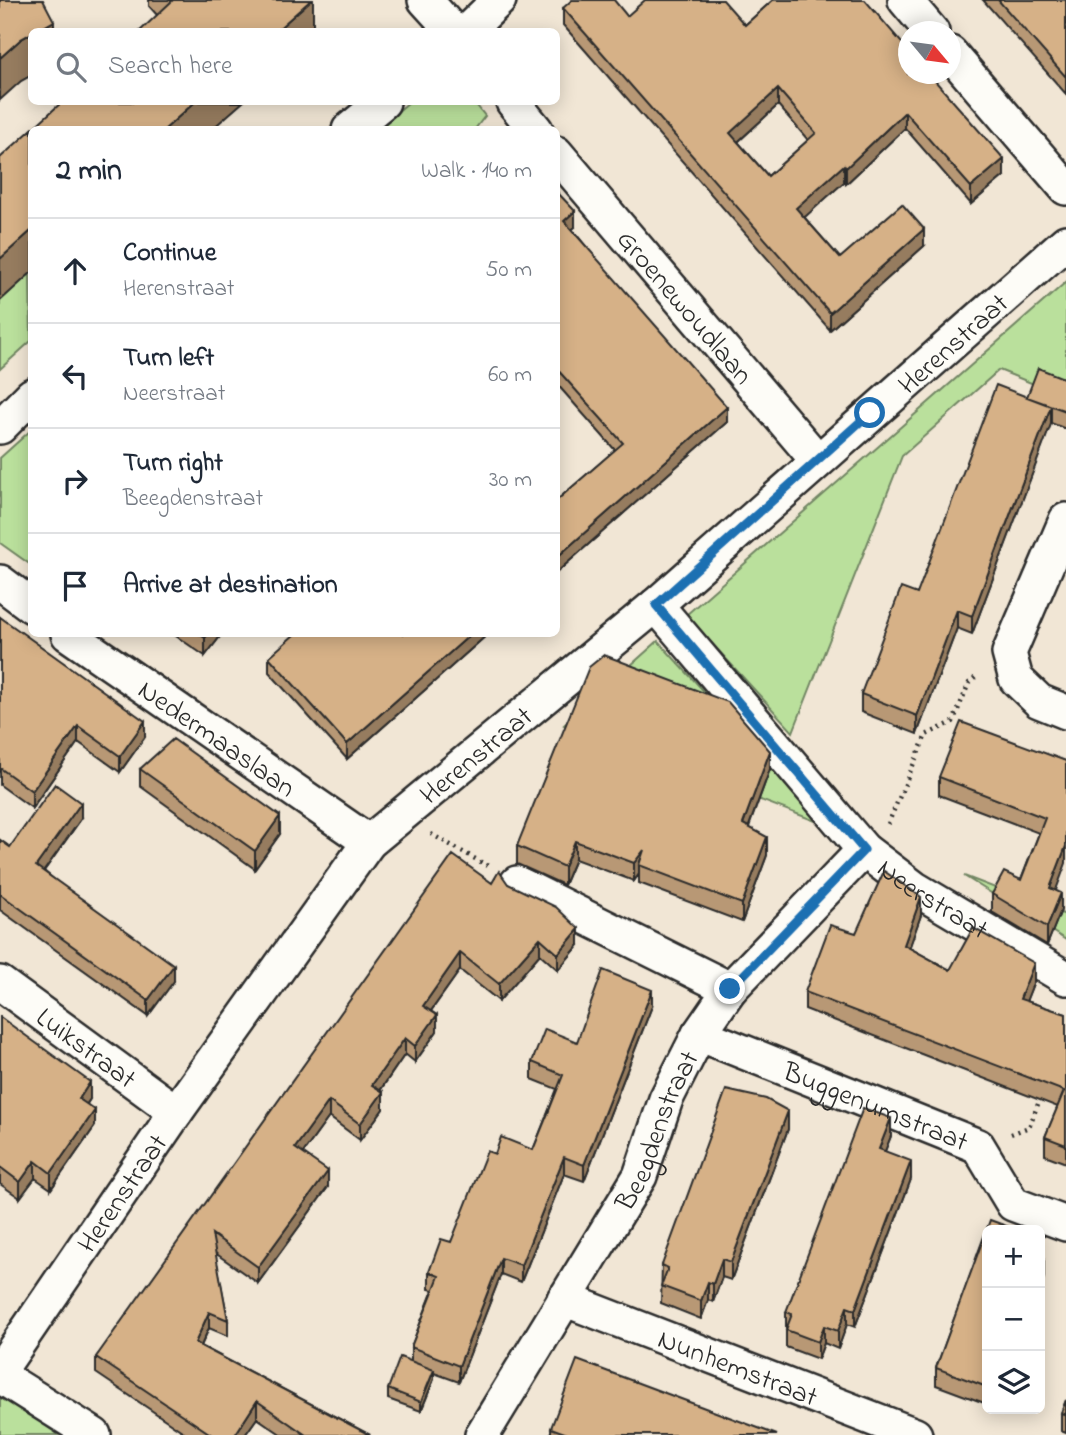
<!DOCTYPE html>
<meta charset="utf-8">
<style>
:root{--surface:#fff;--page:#f6f6f7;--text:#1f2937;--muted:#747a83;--line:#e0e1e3}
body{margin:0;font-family:"Indie Flower",sans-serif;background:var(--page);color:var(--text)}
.controls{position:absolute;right:21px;bottom:21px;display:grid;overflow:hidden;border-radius:10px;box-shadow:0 4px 18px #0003}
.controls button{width:63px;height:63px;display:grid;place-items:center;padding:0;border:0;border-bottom:2px solid var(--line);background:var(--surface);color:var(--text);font:35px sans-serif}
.compass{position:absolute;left:898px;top:21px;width:63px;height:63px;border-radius:50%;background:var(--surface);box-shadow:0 4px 18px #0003;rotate:119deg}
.stop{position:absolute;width:21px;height:21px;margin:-16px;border:5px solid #1f6fb2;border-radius:50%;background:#fff}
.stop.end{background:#1f6fb2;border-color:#fff;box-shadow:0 2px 7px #0008}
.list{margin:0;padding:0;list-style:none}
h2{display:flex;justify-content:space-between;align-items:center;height:91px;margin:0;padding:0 28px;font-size:30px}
h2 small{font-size:23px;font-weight:400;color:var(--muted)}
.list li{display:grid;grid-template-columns:46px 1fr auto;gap:21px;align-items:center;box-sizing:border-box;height:105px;padding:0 28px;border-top:2px solid var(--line)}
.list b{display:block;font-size:26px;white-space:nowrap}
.list p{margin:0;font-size:23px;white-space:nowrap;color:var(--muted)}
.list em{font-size:23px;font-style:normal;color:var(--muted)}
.icon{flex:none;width:38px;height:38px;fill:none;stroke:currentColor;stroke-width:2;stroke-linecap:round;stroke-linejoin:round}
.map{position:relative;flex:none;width:1066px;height:1435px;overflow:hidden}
.search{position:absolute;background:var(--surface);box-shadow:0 4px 18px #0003;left:28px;top:28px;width:532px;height:77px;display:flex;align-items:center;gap:18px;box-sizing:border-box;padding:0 24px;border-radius:10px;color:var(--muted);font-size:26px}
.panel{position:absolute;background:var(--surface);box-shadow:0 4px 18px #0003;left:28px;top:126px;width:532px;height:511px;border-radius:10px}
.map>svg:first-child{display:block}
.green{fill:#bae09c;stroke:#728664;stroke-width:2}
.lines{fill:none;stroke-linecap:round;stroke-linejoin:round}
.street-casing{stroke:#2b2b2b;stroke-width:38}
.path{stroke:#2b2b2b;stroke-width:4.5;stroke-dasharray:2 5;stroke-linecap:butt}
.street{stroke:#fdfcf7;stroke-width:33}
.wall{fill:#b89874;stroke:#2b2b2b;stroke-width:2;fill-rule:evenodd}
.shaded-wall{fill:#967c5e;stroke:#2b2b2b;stroke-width:2}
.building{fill:#d6b187;stroke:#2b2b2b;stroke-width:2;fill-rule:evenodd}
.route{stroke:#1f6fb2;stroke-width:9}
.labels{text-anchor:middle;stroke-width:7;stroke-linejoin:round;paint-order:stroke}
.street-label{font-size:28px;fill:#2b2b2b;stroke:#fdfcf7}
</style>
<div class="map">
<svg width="1066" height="1435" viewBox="0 0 1066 1435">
<rect width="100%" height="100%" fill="#f1e6d5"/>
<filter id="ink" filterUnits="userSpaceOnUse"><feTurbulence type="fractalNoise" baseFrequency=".0143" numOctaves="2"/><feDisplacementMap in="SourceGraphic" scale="14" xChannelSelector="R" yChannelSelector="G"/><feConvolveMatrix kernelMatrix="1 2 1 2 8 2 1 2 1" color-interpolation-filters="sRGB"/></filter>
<g filter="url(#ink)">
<path class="green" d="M409 102H474L485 116 475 129H377Z
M30 273 31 341 0 369V301Z
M1066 282V397L999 370 902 456 793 732 686 615Z
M31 430V565L0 543V458Z
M658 641 826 825 564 725Z
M964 876 1066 915V940Z
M0 1393 59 1435H0Z"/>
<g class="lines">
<defs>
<g id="street">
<path d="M425 0 454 32"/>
<path d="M905 0 932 32"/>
<path d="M466 32 499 0"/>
<path d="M950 53 1066 188"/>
<path d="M513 102 536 130"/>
<path d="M349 130 383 102"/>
<path id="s1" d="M556 153 817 460"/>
<path d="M0 427 32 395"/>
<path d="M1066 520 1009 653 1016 679 1039 701 1066 712"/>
<path d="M0 582 32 606"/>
<path id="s2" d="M656 605 864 850 914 888 1066 978"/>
<path id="s3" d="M68 634 369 842"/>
<path d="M517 883 730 989"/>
<path id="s4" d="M0 983 176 1112"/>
<path id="s5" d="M699 1034 978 1146 1013 1204 1066 1224"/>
<path id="s6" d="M564 1299 915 1435"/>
<path id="s7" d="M0 1370 176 1112 369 842 656 605 1066 242"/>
<path d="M0 1376 94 1435"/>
<path id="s8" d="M482 1435 640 1176 666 1099 699 1034 730 989 864 850"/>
</g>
</defs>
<use href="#street" class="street-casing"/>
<path class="path" d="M888 824 926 735 953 722 969 683 977 676
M431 834 488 866
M1011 1134 1029 1127 1042 1094"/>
<use href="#street" class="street"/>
</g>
<path class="wall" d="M149 0H313V32L157 15 149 6Z
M773 0 1004 176 971 204 905 128 846 184 844 182 804 217 840 258 924 246 830 330 563 25V8L627 16 745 25ZM778 105 808 140 768 176 738 142Z
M983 0H1066V94Z
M556 191 575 227 572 229 727 422 556 573V501L615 450 556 383Z
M1066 379V429L1051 423 972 634 957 628 917 734 861 712V694L1027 397Z
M0 617 145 737 120 772 78 742 32 808 0 785Z
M173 634H222L205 656Z
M488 634 347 759 269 672V657Z
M1066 761 1056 891 1061 910 1047 945 992 912V894L1021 880 1039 833 939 795V777Z
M140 769 280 834 255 869 140 786Z
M770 769 749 827 767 855 742 922 639 883V874L634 881 575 859 564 885 517 864V846Z
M81 819 44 871 174 981 148 1016 0 910V840L10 847Z
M492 883 508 884 579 945 558 970 540 954 499 1001 460 970 431 1011 437 1031 415 1062 405 1054 380 1091 383 1109 360 1140 329 1117 303 1153 328 1187 258 1283 215 1253 228 1320V1336L209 1328 201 1346 370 1435H282L257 1418 245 1435H188L96 1373V1357Z
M921 915 909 948 950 970 1034 981 1026 1001 1066 1014V1163L1045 1155V1137L1058 1107 805 1009V992L856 933Z
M652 1006 584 1181 564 1174 521 1282 501 1274 459 1382 434 1373V1379L421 1411 388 1399V1389L411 1361V1347L433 1290 429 1289V1272L451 1242 495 1154 533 1150 557 1089 532 1079V1062L577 1042Z
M0 1017 90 1099 87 1104 95 1126 51 1189 35 1178 20 1198 0 1184Z
M788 1129 731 1280 722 1277 713 1302 708 1300 701 1319 661 1303 662 1265Z
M891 1136 885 1151 911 1179 855 1327 847 1324 838 1349 824 1343 818 1359 786 1347V1312Z
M987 1230V1404L936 1385V1368Z
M1066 1400V1433L1061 1431V1413Z
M551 1428 777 1435H551Z"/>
<path class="shaded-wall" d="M311 0H313V32H275Z
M54 21V32H35Z
M32 33V75L21 81 0 100V58L21 39Z
M778 89V105L730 149V133Z
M195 102H243L211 130H164Z
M905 112V128L846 184V168Z
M1004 159V176L971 204V187Z
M844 165V182L796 225V208Z
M575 211V227L564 236V221Z
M924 229V246L830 330V313Z
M32 230V272L0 301V259Z
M1051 406V424L972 634V616Z
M727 407V422L556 573V558Z
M957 610V628L917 734V716Z
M208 634H222L205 656V638Z
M471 634H488L347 759V744Z
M145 721V737L120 772V756Z
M78 726V742L32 808V791Z
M770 751V769L743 842V824Z
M81 803V819L36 882V866Z
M280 816V834L255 869V851Z
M767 837V855L742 922V904Z
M575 841V859L564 885V867Z
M1066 846V863L1050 906V888Z
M644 850 639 865V874L634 881V863Z
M1061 893V910L1047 945V927Z
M921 897V915L904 963V945Z
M579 929V945L558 970V954Z
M540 938V954L499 1001V984Z
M460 953V970L423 1022V1006Z
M1034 963V981L1020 1017V999Z
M174 965V981L148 1016V1000Z
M652 990V1006L584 1181V1165Z
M437 1015V1031L415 1062V1046Z
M405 1038V1054L372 1102V1085Z
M90 1082V1099L79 1115V1099Z
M383 1092V1109L360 1140V1124Z
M329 1101V1117L295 1164V1148Z
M95 1110V1126L51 1189V1173Z
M788 1111V1129L731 1280V1262Z
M891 1118V1136L879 1166V1149Z
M564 1157V1174L521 1282V1265Z
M35 1161V1178L20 1198V1182Z
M911 1161V1179L855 1327V1310Z
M328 1171V1187L258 1283V1267Z
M501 1258V1274L459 1382V1366Z
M722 1259V1277L713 1302V1284Z
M1044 1259V1277L1040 1289V1271Z
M708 1282V1300L701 1319V1301Z
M847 1307V1324L838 1349V1331Z
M209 1312V1328L195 1359V1343Z
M824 1326V1343L818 1359V1342Z
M434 1370V1379L421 1411V1402Z
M257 1401V1418L245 1435H235Z"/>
<path class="building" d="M0 0H43L54 21 35 32H32V33L21 39 0 58Z
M173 0H311L275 32H139Z
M572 0H614L627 16 645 0H723L745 25 773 0H865L908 50V74H929L1004 159 971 187 905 112 846 168 844 165 796 208 840 258 902 204 924 229 830 313 563 8ZM778 89 816 133 768 176 730 133Z
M998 0H1066V77Z
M62 102H195L164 130H32V230L0 259V158Z
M556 191 575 211 564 221 727 407 556 558V501L623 443 556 368Z
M1038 368 1066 379V411L1027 397Z
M996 385 1051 406 972 616 957 610 917 716 861 694 901 588 917 594Z
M0 617 145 721 120 756 78 726 32 791 0 768Z
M199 634H208L205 638Z
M295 634H471L347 744 269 657Z
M604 655 728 702 770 751 743 824 767 837 742 904 639 865 644 850 634 863 575 841 564 867 517 846 589 667Z
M961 722 1066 761V846L1050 888 1061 893 1047 927 992 894 1004 872 1021 880 1045 818 939 777Z
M173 739 280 816 255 851 140 769Z
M55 784 81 803 36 866 174 965 148 1000 0 894V840L10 847Z
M453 855 492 883 499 871 508 884 556 907 579 929 558 954 540 938 499 984 460 953 423 1006 437 1015 415 1046 405 1038 372 1085 383 1092 360 1124 329 1101 295 1148 328 1171 258 1267 212 1234 228 1320 209 1312 195 1343 370 1435H306L257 1401 235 1435H212L96 1357Z
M884 871 921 897 904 945 950 970 973 928 1034 963 1020 999 1066 1014V1145L1045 1137 1064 1091 805 992 830 925 856 933Z
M603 970 652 990 584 1165 564 1157 521 1265 501 1258 459 1366 411 1347 439 1276 429 1272 441 1239 451 1242 487 1151 495 1154 501 1137 533 1150 548 1113 563 1075 532 1062 545 1029 577 1042Z
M0 1017 90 1082 79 1099 95 1110 51 1173 35 1161 20 1182 0 1167Z
M726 1090 766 1099 788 1111 731 1262 722 1259 713 1284 708 1282 701 1301 661 1286 668 1268 662 1265Z
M863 1108 891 1118 879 1149 911 1161 855 1310 847 1307 838 1331 824 1326 818 1342 786 1330 792 1314 786 1312Z
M990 1220 1017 1230H987V1387L936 1368Z
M1040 1258 1044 1259 1040 1271Z
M400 1357 434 1370 421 1402 388 1389Z
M577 1360 777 1435H570L551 1428Z
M1066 1400V1415L1061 1413Z"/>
</g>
<g class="lines" filter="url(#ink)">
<path class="route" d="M730 989 864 850 656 605 870 413"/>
</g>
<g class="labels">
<g class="street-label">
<text dy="10" stroke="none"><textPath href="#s1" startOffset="201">Groenewoudlaan</textPath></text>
<text dy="10" stroke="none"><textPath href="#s7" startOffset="1412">Herenstraat</textPath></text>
<text dy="10" stroke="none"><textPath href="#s3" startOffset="182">Nedermaaslaan</textPath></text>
<text dy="10" stroke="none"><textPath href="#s7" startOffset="782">Herenstraat</textPath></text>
<text dy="10" stroke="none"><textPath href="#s2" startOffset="406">Neerstraat</textPath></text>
<text dy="10" stroke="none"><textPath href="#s4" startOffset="108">Luikstraat</textPath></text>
<text dy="10" stroke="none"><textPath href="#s5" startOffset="191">Buggenumstraat</textPath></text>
<text dy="10" stroke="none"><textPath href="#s8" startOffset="352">Beegdenstraat</textPath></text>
<text dy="10" stroke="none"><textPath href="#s7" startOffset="215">Herenstraat</textPath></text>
<text dy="10" stroke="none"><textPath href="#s6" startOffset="187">Nunhemstraat</textPath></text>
</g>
</g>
</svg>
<div class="controls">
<button>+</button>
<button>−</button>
<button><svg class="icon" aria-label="layers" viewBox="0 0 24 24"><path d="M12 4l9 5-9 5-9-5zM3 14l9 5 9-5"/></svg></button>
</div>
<svg class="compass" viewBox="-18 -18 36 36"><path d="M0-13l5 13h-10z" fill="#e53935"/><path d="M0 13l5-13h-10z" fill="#747a83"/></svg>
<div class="stop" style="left:870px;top:413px"></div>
<div class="stop end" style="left:730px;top:989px"></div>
<div class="search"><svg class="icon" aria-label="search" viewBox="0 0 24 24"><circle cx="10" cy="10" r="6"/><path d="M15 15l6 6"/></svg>Search here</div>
<section class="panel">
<h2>2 min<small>Walk · 140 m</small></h2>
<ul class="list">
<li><svg class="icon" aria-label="ahead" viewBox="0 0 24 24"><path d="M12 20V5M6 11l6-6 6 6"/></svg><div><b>Continue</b><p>Herenstraat</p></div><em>50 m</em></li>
<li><svg class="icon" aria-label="left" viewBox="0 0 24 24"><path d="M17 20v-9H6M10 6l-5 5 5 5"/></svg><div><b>Turn left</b><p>Neerstraat</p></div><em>60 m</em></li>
<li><svg class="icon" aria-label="right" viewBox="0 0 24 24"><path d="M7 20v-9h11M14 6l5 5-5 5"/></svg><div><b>Turn right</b><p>Beegdenstraat</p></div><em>30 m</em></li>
<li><svg class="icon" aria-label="arrive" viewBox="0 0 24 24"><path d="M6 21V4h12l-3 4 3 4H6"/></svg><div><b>Arrive at destination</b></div></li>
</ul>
</section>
</div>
